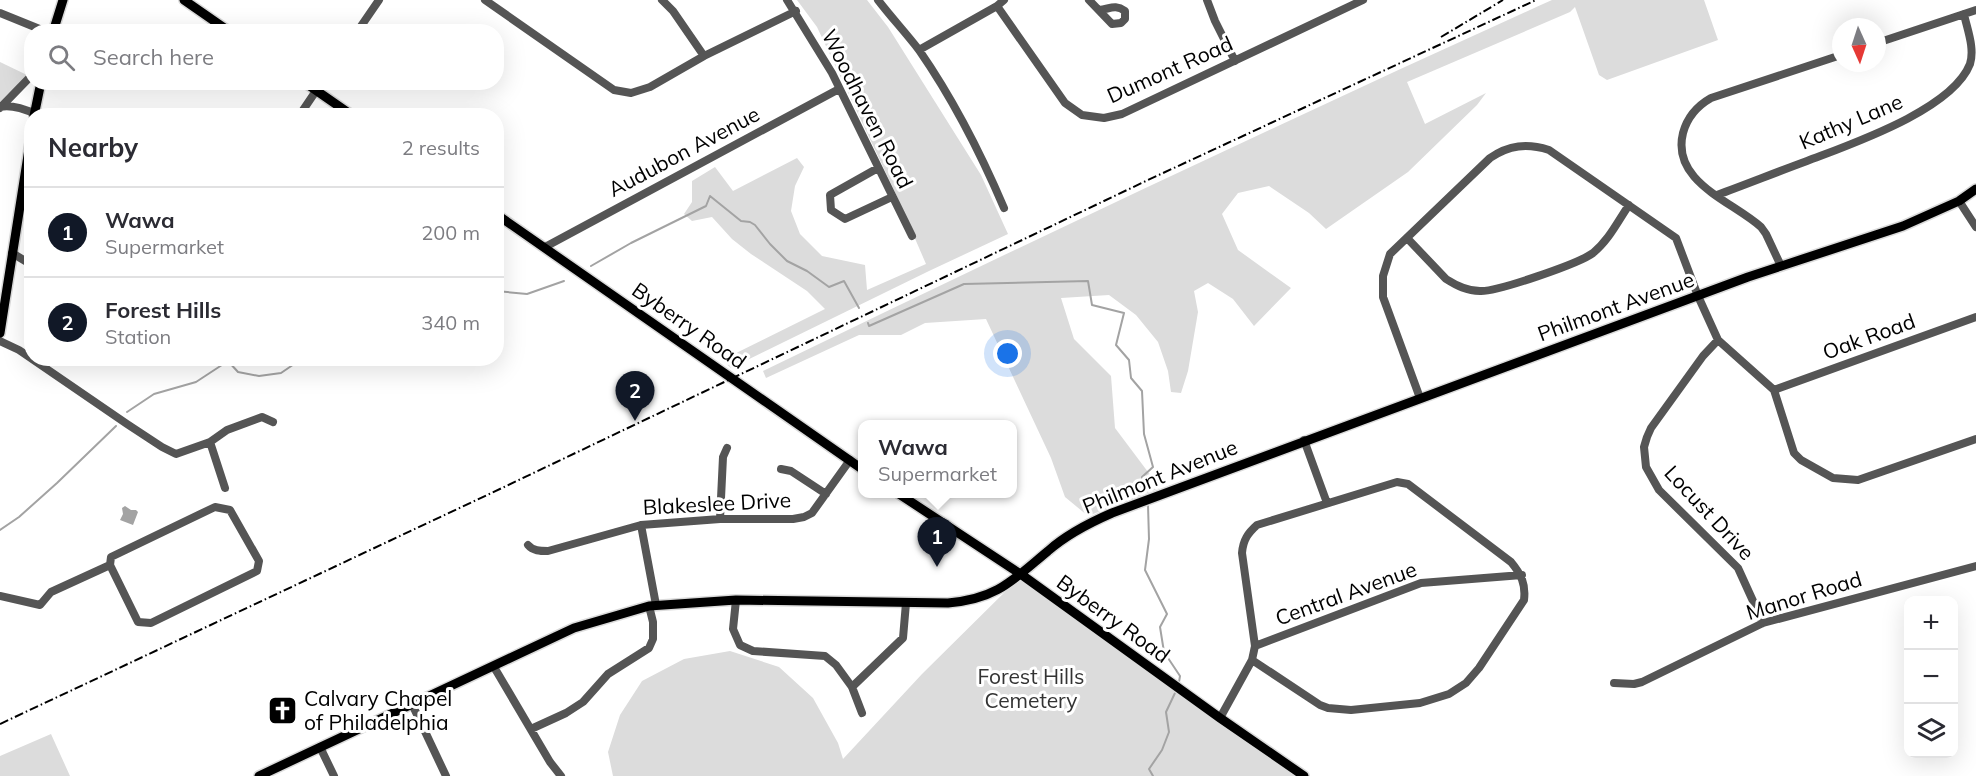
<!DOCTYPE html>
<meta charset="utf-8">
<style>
:root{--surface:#fff;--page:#f7f7f7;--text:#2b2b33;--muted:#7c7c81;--line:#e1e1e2;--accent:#111827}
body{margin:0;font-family:Mulish,sans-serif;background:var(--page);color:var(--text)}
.controls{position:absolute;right:18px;bottom:18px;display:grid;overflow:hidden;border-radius:12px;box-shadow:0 6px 24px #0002}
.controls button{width:54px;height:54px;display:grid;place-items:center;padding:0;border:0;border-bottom:2px solid var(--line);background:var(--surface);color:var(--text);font:30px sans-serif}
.compass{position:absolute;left:1832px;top:18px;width:54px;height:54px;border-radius:50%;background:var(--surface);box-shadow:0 6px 24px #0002;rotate:177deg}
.you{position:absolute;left:1008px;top:354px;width:21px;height:21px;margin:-15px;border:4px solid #fff;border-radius:50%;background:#1a73e8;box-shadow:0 0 0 9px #1a73e833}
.badge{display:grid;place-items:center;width:39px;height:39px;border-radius:50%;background:var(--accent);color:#fff;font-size:20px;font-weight:700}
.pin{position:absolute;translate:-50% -50px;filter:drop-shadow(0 2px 3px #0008)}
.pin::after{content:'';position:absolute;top:32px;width:21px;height:18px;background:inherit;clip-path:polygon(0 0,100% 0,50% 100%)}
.popup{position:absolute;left:858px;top:420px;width:159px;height:78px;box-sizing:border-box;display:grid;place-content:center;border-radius:12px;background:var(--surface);filter:drop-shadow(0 2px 4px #0005);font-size:20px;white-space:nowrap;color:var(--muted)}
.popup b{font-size:22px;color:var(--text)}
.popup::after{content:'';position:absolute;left:50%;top:100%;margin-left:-12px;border:12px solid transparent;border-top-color:var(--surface)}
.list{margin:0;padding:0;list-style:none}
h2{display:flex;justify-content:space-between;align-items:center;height:78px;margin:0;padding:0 24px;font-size:26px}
h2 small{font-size:20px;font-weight:400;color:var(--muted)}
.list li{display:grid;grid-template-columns:39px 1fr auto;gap:18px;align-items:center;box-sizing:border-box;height:90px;padding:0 24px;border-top:2px solid var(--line)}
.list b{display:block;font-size:22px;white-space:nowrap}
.list p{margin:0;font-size:20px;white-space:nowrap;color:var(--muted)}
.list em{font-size:20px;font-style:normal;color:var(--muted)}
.icon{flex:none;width:33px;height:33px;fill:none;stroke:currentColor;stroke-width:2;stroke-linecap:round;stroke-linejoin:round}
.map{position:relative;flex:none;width:1976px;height:776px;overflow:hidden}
.search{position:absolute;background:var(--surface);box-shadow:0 6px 24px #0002;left:24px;top:24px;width:480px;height:66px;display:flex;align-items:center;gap:15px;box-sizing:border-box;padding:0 21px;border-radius:24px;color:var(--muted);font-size:22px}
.panel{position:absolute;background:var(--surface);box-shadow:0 6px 24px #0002;left:24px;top:108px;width:480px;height:258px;border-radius:24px}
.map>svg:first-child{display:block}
.green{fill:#dcdcdc}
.water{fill:#a3a3a3}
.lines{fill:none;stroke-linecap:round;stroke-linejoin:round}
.stream{stroke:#a3a3a3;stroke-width:2}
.major-casing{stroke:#dbdbdb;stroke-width:12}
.minor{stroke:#555;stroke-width:8}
.major{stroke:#000;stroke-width:9}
.rail{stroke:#000;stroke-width:2;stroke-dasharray:9 3 1.5 3;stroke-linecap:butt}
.labels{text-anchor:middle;stroke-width:6;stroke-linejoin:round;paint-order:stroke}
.street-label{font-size:21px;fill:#000;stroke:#fff}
.park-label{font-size:21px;fill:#333;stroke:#fff}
.poi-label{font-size:21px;fill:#000;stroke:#fff;text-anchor:start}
</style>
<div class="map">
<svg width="1976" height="776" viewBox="0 0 1976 776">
<rect width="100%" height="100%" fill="#fff"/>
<path class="green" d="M797 0H867L888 27 981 175 1008 234 929 271 731 368 722 360 825 309 807 291 751 254 732 239 712 217 692 221 684 214 692 202V181L715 167 733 191 797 158 804 167 795 186 791 211 800 234 822 256 865 265 867 290 926 264 894 190 817 27Z
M1552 0H1704L1718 40 1607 80 1599 75 1575 7 1570 12 1407 82 1425 124 1486 93 1477 105 1408 172 1326 229 1309 213 1269 186 1238 193 1222 214 1238 250 1291 288 1254 326 1233 299 1208 283 1194 291 1198 312 1188 371 1181 393 1171 392 1168 371 1158 342 1136 315 1109 295 1061 298 1074 339 1111 376 1115 428 1160 488 1088 516 1065 497 1051 458 986 319 925 323 901 335H859L766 378 763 371C1025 244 1287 120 1552 0Z
M0 62 27 75 0 105Z
M1022 575 1307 776H613L608 752 620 715 642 681 684 659 730 651 779 667 813 698 838 743 843 759 922 674Z
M51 734 70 776H0V756Z"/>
<path class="water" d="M125 506 131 510H136L138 512 133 525 120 520 123 514 122 508Z"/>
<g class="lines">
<path class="stream" d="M591 266 631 243 706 206 710 196 741 221 750 222 755 225 770 244 787 261 807 271 829 287 844 281 859 308
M496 291 527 294 564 281
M868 323 869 326 964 284 1088 281 1092 305 1124 313 1116 345 1129 360 1131 378 1142 391 1144 434 1153 467 1142 477 1144 493
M127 412 154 394 196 382 228 361 238 372 259 376 281 373 303 358
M1148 505 1149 539 1145 570 1167 614 1160 627 1164 652 1180 676 1179 682
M0 530 19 517 57 483 116 426
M1153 776 1149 769 1162 750 1169 732 1166 712 1175 693"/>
<defs>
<path id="major" d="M184 0 230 32
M53 32 63 0
M304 82 353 116
M34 116 41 82
M496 214 862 469
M0 333 32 130
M899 494 1022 575 1220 718 1304 776
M259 776 574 628 649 606 736 600 948 603C997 599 1013 580 1048 551 1067 534 1089 523 1112 513L1748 277 1903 226 1959 201 1976 189"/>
</defs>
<use href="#major" class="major-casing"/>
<path class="minor" d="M485 0 614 90 631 93 650 87 704 56 796 11
M662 0 673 11 704 56
M787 0 832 73 912 236
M878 0C891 17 906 33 919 50 953 99 981 154 1004 208
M1089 0 1112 24 1121 23 1125 19V11C1115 4 1110 9 1099 10
M1207 0 1215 21 1235 61
M997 6 1065 103 1082 115 1104 118 1122 114 1363 0
M0 13 47 32
M357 32 379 0
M1877 43 1976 10
M919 50 997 6 1004 0
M0 107C11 104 29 110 39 116
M0 108 32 75
M299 116 322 82
M878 168 830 195 831 210 845 219 892 197
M1717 195C1747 184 1777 172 1807 161 1851 144 1952 110 1970 64 1975 48 1967 29 1964 14
M1959 201 1976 227
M1407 238 1446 279C1457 286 1467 291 1480 291 1497 292 1580 263 1593 253 1609 240 1618 221 1629 205
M545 247 839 89
M12 253 32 265
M1781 266 1766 234 1761 227C1732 201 1671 182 1683 133 1687 118 1697 106 1711 98L1841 55
M1718 340 1703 356 1651 428 1647 437 1644 447 1646 467 1659 490 1738 568 1763 623
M0 341 19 350 127 424 162 447 176 454 210 442 227 430 262 417 273 422
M1774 390 1976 317
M1420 398 1383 297V276L1390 254 1490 158C1509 145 1527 143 1549 150L1676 238 1698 296 1718 340 1774 390 1794 453 1801 460 1833 478 1858 480 1976 439
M1304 440 1327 503
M210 442 225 488
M781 469 791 471 826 494
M720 519 723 457 727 448
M641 525 656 605
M528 545C533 551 540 551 548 551L641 525 720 519H793L804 517 812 513 850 460
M0 596 40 605 51 592 110 565 111 557 215 507 230 510 259 561 257 571 151 623 138 622 110 565
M736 600 733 629 740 645 753 651 825 656 836 665 852 687 862 713
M1255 646 1421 583 1522 575
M494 667 550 762 561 776
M1614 683 1634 684 1642 682 1763 623 1976 566
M852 687 903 638 906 603
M412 704 446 776
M1220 718 1252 660 1255 646 1242 553C1243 540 1248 533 1257 525L1397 482 1408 484 1511 562C1521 574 1526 584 1524 600L1479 668 1466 683 1449 694 1420 703 1351 710 1328 708 1320 705 1252 660
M531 729 566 713 583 702 608 674 649 648 653 639V622L649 606
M320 747 334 776"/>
<use href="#major" class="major"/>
<path class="rail" d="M1441 37 1503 0
M0 724 502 488 1148 180 1536 0"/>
</g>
<defs>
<symbol id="church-square" viewBox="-11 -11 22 22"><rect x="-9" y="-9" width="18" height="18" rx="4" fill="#000" stroke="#fff"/><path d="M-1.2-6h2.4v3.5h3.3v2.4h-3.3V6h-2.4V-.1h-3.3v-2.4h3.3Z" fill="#fff"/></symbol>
</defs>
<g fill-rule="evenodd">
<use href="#church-square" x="266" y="694" width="33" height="33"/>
</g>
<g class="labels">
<g class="street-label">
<text transform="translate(1170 70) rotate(-24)" y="7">Dumont Road</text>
<text transform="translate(867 109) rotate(63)" y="7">Woodhaven Road</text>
<text transform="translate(1851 122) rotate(-23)" y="7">Kathy Lane</text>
<text transform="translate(684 152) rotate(-28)" y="7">Audubon Avenue</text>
<text transform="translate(1616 307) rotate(-20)" y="7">Philmont Avenue</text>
<text transform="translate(689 326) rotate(35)" y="7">Byberry Road</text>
<text transform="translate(1869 337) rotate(-20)" y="7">Oak Road</text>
<text transform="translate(1160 477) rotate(-22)" y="7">Philmont Avenue</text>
<text transform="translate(717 504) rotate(-3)" y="7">Blakeslee Drive</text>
<text transform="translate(1709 513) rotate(47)" y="7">Locust Drive</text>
<text transform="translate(1346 594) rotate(-20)" y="7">Central Avenue</text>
<text transform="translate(1804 596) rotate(-17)" y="7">Manor Road</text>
<text transform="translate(1113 619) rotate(36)" y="7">Byberry Road</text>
</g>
<g class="park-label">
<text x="1031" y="684">Forest Hills<tspan x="1031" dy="24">Cemetery</tspan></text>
</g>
<g class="poi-label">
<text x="304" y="706">Calvary Chapel<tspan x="304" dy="24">of Philadelphia</tspan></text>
</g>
</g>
</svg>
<div class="controls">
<button>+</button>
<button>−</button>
<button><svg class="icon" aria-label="layers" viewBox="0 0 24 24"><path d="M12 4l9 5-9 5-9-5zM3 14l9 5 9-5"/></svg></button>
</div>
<svg class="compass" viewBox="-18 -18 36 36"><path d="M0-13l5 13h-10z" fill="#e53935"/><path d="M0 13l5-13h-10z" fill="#7c7c81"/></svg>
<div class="you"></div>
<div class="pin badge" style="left:937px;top:567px">1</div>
<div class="popup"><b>Wawa</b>Supermarket</div>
<div class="pin badge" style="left:635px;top:421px">2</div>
<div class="search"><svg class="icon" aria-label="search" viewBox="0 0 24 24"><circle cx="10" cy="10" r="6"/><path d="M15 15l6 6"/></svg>Search here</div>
<section class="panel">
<h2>Nearby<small>2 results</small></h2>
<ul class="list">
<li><span class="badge">1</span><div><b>Wawa</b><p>Supermarket</p></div><em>200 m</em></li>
<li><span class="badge">2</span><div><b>Forest Hills</b><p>Station</p></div><em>340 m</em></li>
</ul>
</section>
</div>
